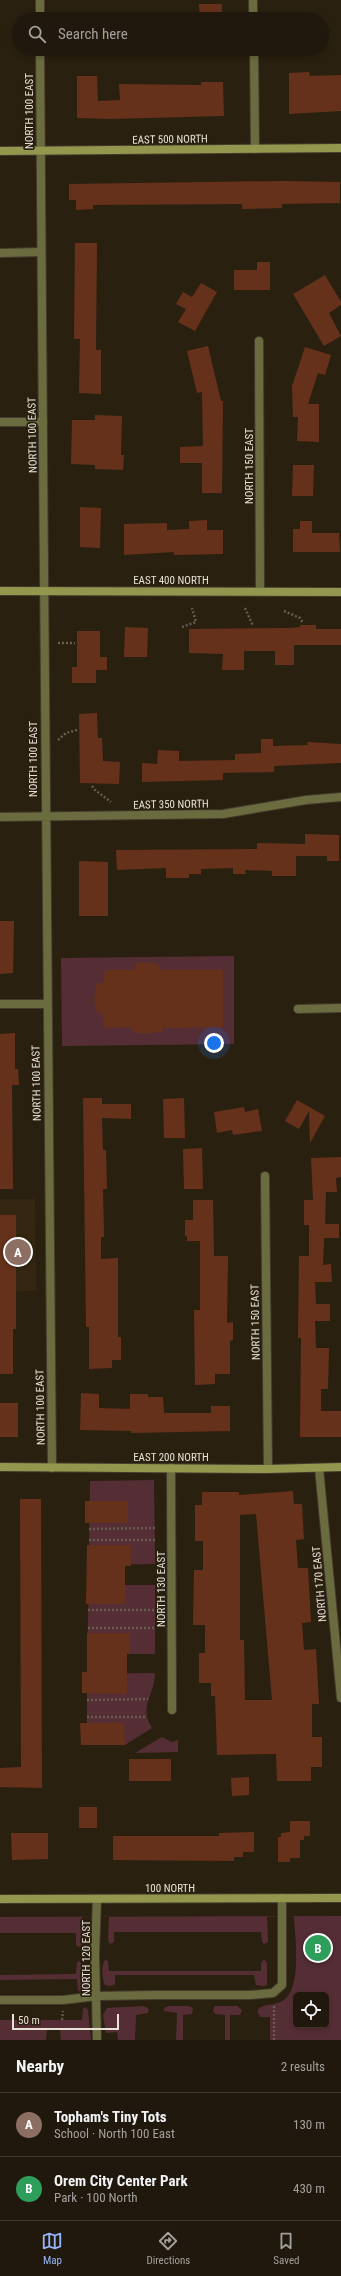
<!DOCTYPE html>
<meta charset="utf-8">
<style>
:root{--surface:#20180c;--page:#2d251a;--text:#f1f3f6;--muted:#a2a09d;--line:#3d372d;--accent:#97b6fd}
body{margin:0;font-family:"Roboto Condensed",sans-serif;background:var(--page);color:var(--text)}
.controls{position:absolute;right:12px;bottom:12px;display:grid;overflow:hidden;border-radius:6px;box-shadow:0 2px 6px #0003}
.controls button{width:36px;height:36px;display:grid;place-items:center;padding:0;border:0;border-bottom:1px solid var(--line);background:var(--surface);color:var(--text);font:20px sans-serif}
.scale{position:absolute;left:12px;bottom:10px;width:107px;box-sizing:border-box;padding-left:4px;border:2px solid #e7e0d6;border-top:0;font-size:11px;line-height:14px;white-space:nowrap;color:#e7e0d6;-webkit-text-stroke:3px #2a2010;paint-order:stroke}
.you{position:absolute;left:214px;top:1043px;width:14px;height:14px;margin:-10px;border:3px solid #fff;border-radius:50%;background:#1a73e8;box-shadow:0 0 0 6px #1a73e833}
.badge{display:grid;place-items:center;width:26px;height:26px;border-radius:50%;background:var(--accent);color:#fff;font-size:13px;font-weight:700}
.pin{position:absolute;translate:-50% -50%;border:2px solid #fff;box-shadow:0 1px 4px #0006}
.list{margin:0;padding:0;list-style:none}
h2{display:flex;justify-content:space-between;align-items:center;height:52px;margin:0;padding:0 16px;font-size:17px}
h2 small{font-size:13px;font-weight:400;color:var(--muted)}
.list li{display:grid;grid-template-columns:26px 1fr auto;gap:12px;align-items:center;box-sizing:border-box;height:64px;padding:0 16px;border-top:1px solid var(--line)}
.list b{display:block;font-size:15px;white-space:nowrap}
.list p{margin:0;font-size:13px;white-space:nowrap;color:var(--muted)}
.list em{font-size:13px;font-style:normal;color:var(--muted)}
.icon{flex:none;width:22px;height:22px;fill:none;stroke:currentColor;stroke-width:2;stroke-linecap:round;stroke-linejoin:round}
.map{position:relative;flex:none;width:341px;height:2040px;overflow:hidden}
.search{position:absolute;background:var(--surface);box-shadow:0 2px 6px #0003;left:12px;right:12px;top:12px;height:44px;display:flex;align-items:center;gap:10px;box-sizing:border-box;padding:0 14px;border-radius:22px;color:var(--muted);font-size:15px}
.sheet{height:180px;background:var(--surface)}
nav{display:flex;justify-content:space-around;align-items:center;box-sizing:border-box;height:56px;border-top:1px solid var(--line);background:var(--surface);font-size:11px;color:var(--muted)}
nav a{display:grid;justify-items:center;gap:2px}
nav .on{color:var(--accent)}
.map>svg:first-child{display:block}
.built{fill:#342610}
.green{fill:#552e35;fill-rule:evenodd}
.building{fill:#66311b;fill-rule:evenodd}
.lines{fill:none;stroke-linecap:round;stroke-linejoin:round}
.lane-casing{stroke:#443b2c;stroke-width:10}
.street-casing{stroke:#443b2c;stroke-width:10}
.secondary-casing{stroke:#443b2c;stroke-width:10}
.path{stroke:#655c4e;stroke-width:2.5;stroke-dasharray:2 2;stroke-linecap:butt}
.lane{stroke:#6a6c40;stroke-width:8}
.street{stroke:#6a6c40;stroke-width:8}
.secondary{stroke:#93964d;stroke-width:8}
.labels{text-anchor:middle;stroke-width:3.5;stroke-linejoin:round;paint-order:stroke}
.street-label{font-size:11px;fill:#e7e0d6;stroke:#2a2010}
</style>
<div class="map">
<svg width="341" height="2040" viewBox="0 0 341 2040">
<rect width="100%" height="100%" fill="#2a2010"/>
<path class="built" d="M0 1199H35L36 1291 0 1292Z"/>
<path class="green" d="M234 956V1044L62 1046 61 958Z
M154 1480 155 1564 89 1565 90 1481Z
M89 1585H155V1654H87Z
M155 1673C155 1695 138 1706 152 1728L125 1745H87V1674Z
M162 1737 172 1742 178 1740V1752L135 1753Z
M294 1916 267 1917 268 1942 264 1944 262 1942 261 1932H114V1942L110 1944 108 1940 109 1917H82L84 1943 79 1947 76 1945V1933H0V1917L341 1916V2040H270V2017H261L258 2013V2009C265 2003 276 2006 284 2000 302 1986 295 1938 294 1916ZM296 1995H326V2025H296Z
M264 1959 267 1963V1985L264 1986 256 1985 254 1975H115V1984L112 1986 105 1985C102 1978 101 1965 105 1960L108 1961 109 1971H261V1963Z
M79 1961 82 1965V1992L78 1991 77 1979 0 1980V1975L76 1974 77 1962Z
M144 2006 149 2009 148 2013 136 2015 135 2040H118L117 2032 106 2033 103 2015 107 2008Z
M169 2006H189L193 2008 192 2014 183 2015V2040H176L177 2013 164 2011V2008Z
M215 2006H237L242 2010 240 2015H230V2040H225V2015L215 2014 213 2010Z
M85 2007 88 2010 91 2040H61L60 2030H47L46 2040H0V2020H82L83 2009Z"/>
<path class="building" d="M199 4H222V19H200Z
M309 72 310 76 341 75V111L289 114V73Z
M77 76H97L98 101 120 100 119 84 201 85V82H223L224 116 111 119 77 118Z
M281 181 340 182V203L282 204V208L242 209V204L93 205V209L76 210V200H69V184Z
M75 243H97L96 350H101V394L79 393 80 339H74Z
M257 262H270V290H234V270H257Z
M325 275 341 302V305L329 313 341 336 324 346 293 294Z
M201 283 217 292 195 331 178 322 186 309 176 304 183 292 192 297Z
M208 346 221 401H223L222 493H202V463H180V447L203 446 202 392 197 393 187 351Z
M305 347 331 355 325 375 318 373 308 404H319V442L297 441 298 417H293L292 386Z
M95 415 122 416 121 455H124L123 470 95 469V465L71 464 72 420H95Z
M293 465H314L313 496H292Z
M80 507 101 508 100 548 80 547Z
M207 520V530H223V554L174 555V552L124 555V524L167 523V530L189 529V521Z
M300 521H312V533H339L340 552H293V529H300Z
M300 625H316V629H341V645H294V665H275V651H244V670H222L223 654 189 653V629L290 628 300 627Z
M125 627 148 628 147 657H124Z
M77 631H100V657H107V670H96V683H72V667H77Z
M97 713 98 738H102L103 761 120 762 119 784 80 783 79 714Z
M261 739H273V746L308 745 307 742 341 744V763L274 766V772L223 773V780L142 782V763L157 764 158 750 179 751V761L235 760V754L261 753Z
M305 834 339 835V861H327V856H296V876H272V871L245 870 246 874H233V868L201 869V874H189V878H166V868L117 870 116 850 257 849V843L305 844Z
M79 861 108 862V916H79Z
M0 921H14L13 973 0 974Z
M136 963H156L161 970H223V1027L163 1028 162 1032H155V1033H135V1031H131V1027L105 1028 102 1013H97L94 1000 97 983H103L105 970H134Z
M15 1033V1069H18L19 1085H12L13 1189H0V1034Z
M83 1098H102V1104H131V1119L102 1118 103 1150H106L107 1189H103L104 1237H101V1259L118 1258V1337H121V1360H112V1368L89 1369V1327H86Z
M184 1098 185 1138H164L163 1099Z
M297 1100 325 1116 310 1143 309 1111 299 1129 285 1121Z
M244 1107 245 1112 258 1109 262 1131 233 1135 232 1130 217 1133 214 1112Z
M202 1148 203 1189H184L183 1149Z
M341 1157V1177L336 1178 337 1192H326L325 1224H339V1238H324L323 1265 331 1264 332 1282H315L316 1304H330V1321H315L316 1348H329L328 1389H321V1411H341V1437H300L301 1338H298L299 1256H309V1225H304V1200H313L311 1158Z
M193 1200H213L214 1256H228L227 1323 233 1322V1340L230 1341V1374H215V1384L195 1385 194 1310H200V1241H187V1236H185V1220H193Z
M0 1215H16V1329H13V1374H0Z
M81 1393 99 1394V1408L130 1409V1394H148V1397H163L164 1413H211V1406H230V1431L131 1433V1431L80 1430Z
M0 1403H18V1437H0Z
M293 1491 294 1504H302L304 1539 296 1540 298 1568H308L311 1622 302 1623 304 1650 316 1649 319 1704H312V1737H322V1767H311V1781H277L276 1754 217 1755 215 1696H211V1683H199V1653H205V1625H193L194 1570H203V1541H195V1505H202V1492H239V1495ZM256 1514 272 1700H245L244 1640H240V1515Z
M20 1499H41L42 1788 0 1787V1768L21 1767Z
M85 1501H128V1523H85Z
M87 1545H131V1566H125V1604H86Z
M87 1633H130V1654H127V1694L82 1693V1672H87Z
M80 1723H124L125 1745H81Z
M129 1759H171V1781H129Z
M249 1777V1795L232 1796 231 1778Z
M79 1807H97V1828H79Z
M290 1821H310V1836H304V1840H300V1858H290V1862H278V1837H281V1833L290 1832Z
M254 1832V1852H243V1857H234V1861L113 1860V1836H219V1833Z
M11 1833H48V1859L12 1860Z"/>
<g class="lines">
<defs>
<path id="lane" d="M0 253 41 252
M0 422H43
M0 2000H63L97 1996 156 1995H250L273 1993 282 1985V1898"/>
<path id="street" d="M40 0V19
M253 0V19
M40 49C44 522 46 995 52 1468
M254 49 255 149
M259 341 260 591
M0 817 223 814 306 800 341 797
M0 1004H45
M298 1009 341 1008
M265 1176 268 1469
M171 1468 172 1710
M319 1468 341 1698
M97 1899 95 1954 97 2040"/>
<path id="secondary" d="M0 151 341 148
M0 591 341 592
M0 1467 268 1469 341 1467
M0 1899 341 1898"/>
</defs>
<use href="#lane" class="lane-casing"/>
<use href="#street" class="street-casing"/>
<use href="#secondary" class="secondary-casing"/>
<path class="path" d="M245 608 253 626
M284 611 300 618 303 623
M182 627 196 622 192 608
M58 643H75
M58 740 66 733 77 730
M92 786 95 790 111 802
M89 1529 155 1528
M89 1540H155
M88 1610H155
M88 1628H155
M87 1700 148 1699
M87 1717H146
M62 2020 63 2011
M274 2040V2006"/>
<use href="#lane" class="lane"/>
<use href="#street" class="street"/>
<use href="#secondary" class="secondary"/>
</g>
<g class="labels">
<g class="street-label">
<text transform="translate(29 111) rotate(-90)" y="4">NORTH 100 EAST</text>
<text transform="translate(170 139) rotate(-1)" y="4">EAST 500 NORTH</text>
<text transform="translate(32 435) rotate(-91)" y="4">NORTH 100 EAST</text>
<text transform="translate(249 466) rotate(-90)" y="4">NORTH 150 EAST</text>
<text x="171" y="584">EAST 400 NORTH</text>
<text transform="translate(33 759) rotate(-90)" y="4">NORTH 100 EAST</text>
<text transform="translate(171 804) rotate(-1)" y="4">EAST 350 NORTH</text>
<text transform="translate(36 1083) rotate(-91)" y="4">NORTH 100 EAST</text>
<text transform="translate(255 1322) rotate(-91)" y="4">NORTH 150 EAST</text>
<text transform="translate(40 1407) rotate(-91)" y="4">NORTH 100 EAST</text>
<text x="171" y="1461">EAST 200 NORTH</text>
<text transform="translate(319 1584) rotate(-95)" y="4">NORTH 170 EAST</text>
<text transform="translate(161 1589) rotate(-90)" y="4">NORTH 130 EAST</text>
<text x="170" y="1892">100 NORTH</text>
<text transform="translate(86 1958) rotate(-90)" y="4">NORTH 120 EAST</text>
</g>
</g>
</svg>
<div class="controls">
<button><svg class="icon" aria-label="locate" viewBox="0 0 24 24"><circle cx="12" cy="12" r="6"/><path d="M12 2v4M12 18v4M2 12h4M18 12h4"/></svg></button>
</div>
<div class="scale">50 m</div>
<div class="you"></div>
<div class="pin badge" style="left:18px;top:1252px;background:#8d6e63">A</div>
<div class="pin badge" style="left:318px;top:1948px;background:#2e9e5b">B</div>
<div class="search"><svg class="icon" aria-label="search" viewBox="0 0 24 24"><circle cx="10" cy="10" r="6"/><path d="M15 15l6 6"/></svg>Search here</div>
</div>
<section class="sheet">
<h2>Nearby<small>2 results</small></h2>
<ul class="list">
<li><span class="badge" style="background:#8d6e63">A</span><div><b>Topham's Tiny Tots</b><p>School · North 100 East</p></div><em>130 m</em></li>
<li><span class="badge" style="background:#2e9e5b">B</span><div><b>Orem City Center Park</b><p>Park · 100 North</p></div><em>430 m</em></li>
</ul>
</section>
<nav>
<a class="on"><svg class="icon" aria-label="map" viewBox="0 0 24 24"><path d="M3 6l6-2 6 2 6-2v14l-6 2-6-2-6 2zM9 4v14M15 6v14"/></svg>Map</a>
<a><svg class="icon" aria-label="directions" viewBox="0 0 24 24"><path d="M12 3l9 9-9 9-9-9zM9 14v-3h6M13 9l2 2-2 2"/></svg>Directions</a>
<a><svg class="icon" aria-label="saved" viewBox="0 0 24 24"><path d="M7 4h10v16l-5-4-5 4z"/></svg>Saved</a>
</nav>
